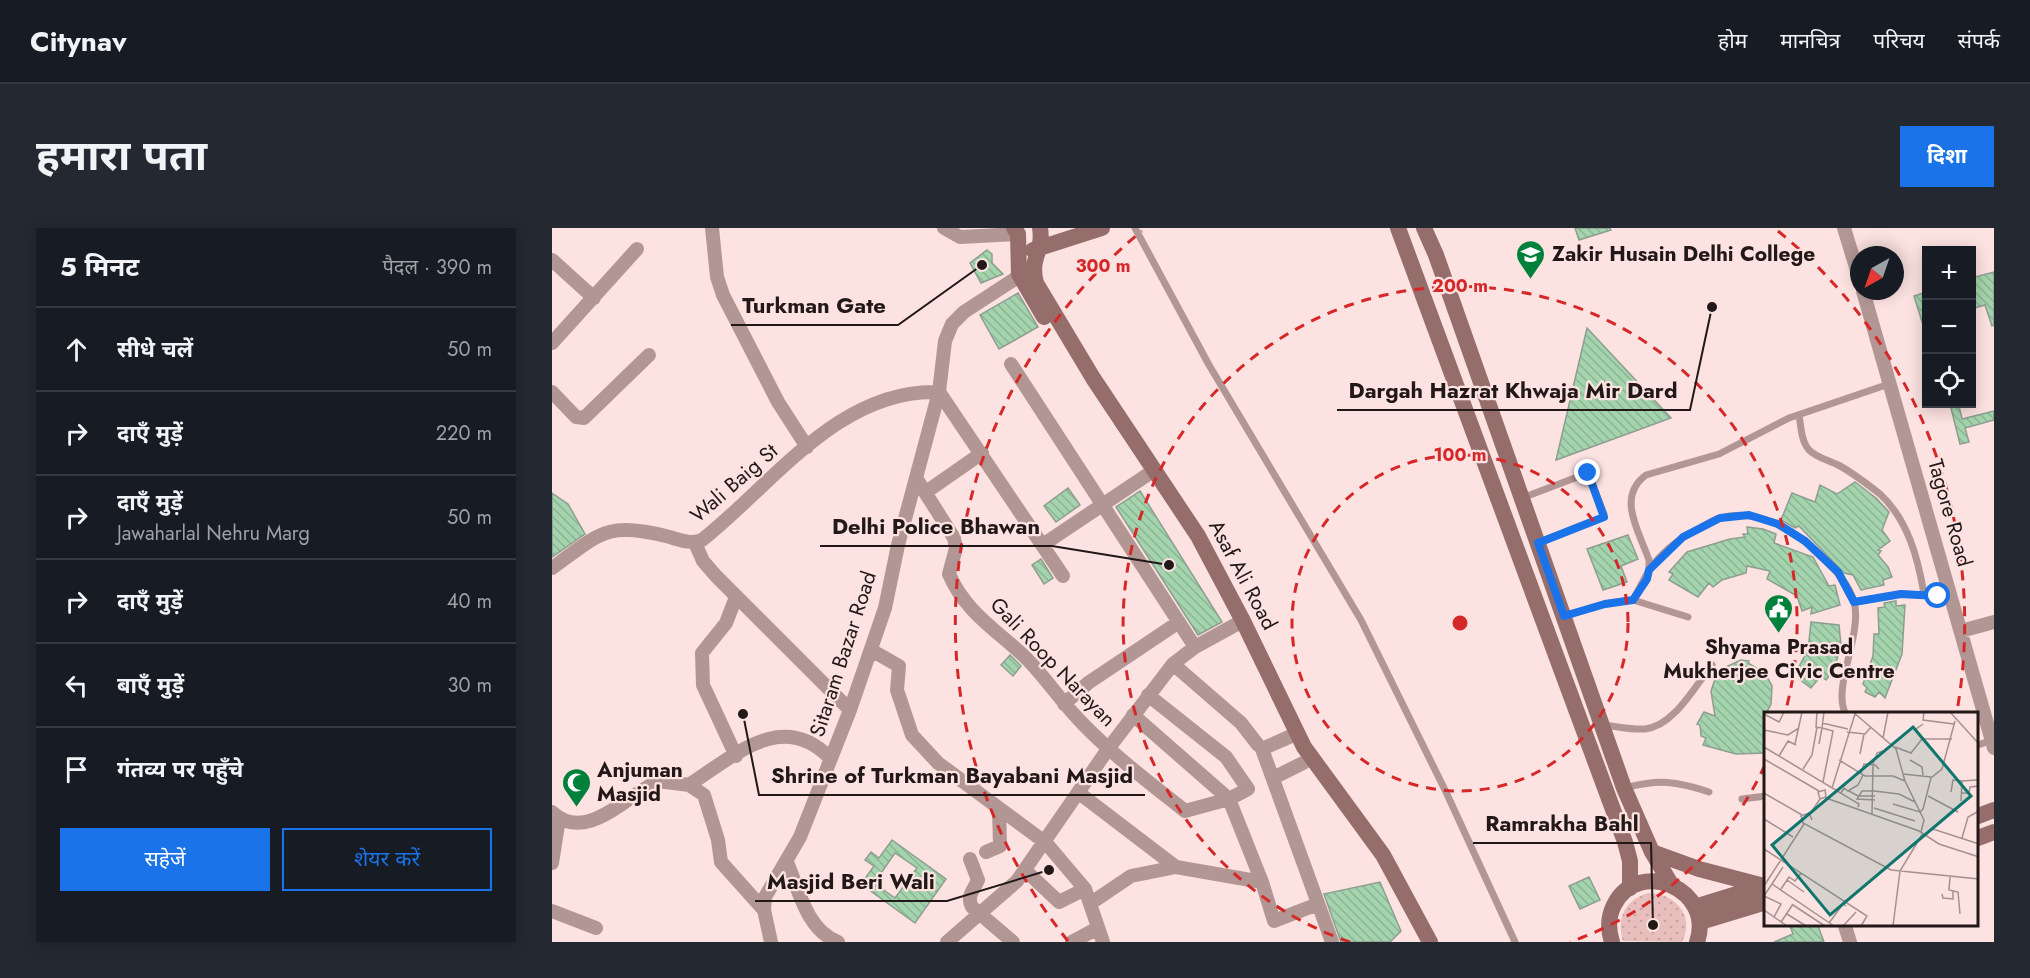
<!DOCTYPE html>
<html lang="hi">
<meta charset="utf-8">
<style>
:root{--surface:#171b24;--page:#242831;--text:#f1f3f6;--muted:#9ea1a6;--line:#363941;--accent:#1a73e8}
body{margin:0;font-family:Jost,"Noto Sans Devanagari",sans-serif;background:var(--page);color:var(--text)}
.controls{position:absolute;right:18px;top:18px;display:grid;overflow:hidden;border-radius:0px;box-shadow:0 3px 15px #0003}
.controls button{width:54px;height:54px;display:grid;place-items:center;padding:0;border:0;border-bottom:2px solid var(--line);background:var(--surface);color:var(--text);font:30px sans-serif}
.compass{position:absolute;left:1298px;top:18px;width:54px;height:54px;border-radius:50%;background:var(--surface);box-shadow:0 3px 15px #0003;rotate:220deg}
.stop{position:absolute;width:18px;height:18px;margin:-14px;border:4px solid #1a73e8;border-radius:50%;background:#fff}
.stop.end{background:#1a73e8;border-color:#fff;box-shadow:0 2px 6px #0008}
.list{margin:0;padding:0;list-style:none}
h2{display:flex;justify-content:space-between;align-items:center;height:78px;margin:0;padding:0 24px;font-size:26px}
h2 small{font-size:20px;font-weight:400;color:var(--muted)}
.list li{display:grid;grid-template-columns:39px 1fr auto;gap:18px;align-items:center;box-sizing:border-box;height:84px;padding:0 24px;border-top:2px solid var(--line)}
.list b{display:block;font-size:22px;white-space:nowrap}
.list p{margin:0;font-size:20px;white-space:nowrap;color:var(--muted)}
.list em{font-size:20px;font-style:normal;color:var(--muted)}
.actions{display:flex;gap:12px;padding:18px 24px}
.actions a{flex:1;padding:14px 0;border:2px solid var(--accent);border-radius:0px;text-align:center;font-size:21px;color:var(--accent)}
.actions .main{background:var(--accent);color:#fff}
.icon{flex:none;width:33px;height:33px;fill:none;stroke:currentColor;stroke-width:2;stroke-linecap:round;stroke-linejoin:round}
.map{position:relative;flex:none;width:1442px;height:714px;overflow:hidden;border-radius:0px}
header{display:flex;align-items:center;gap:36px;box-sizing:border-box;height:84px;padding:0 30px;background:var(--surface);border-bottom:2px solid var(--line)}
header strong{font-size:28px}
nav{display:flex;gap:33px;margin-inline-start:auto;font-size:21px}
.intro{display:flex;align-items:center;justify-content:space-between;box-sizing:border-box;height:144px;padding:0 36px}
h1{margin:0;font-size:42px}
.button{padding:15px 27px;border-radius:0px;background:var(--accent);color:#fff;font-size:21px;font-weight:700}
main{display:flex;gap:36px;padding:0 36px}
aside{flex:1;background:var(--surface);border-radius:0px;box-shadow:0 3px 15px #0003}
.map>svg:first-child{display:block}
.green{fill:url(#green-dots)}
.building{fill:url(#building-back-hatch);stroke:#8d9e90;stroke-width:1.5;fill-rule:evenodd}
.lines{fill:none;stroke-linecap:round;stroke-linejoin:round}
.service{stroke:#b29694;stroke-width:7}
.minor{stroke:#b29694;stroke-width:14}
.secondary{stroke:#956e6c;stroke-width:16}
.route{stroke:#1a73e8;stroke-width:8}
.ring{fill:none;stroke:#d62828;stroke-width:3;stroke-dasharray:10 8}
.labels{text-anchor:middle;stroke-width:4.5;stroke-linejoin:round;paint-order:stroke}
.poi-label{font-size:21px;font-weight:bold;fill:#211817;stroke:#fce2e1;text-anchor:start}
.street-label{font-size:21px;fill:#211817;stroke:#fce2e1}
.inset-road{fill:none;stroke:#a49190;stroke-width:1.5}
.view{fill:#0f766e;fill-opacity:0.15;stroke:#0f766e;stroke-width:3}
.inset-edge{fill:none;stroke:#211817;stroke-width:3}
.centre{fill:#d62828;stroke:#fce2e1;stroke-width:3}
.ring-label{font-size:18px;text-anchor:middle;font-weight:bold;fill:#d62828;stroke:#fce2e1;stroke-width:4.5;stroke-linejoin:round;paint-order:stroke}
.leader{fill:none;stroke:#211817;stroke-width:2}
.callout-dot{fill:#211817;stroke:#fce2e1;stroke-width:2}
.callout-label{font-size:22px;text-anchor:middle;font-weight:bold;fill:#211817;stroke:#fce2e1;stroke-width:4.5;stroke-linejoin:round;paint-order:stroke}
</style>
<header>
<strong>Citynav</strong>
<nav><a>होम</a><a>मानचित्र</a><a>परिचय</a><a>संपर्क</a></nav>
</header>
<div class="intro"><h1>हमारा पता</h1><a class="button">दिशा</a></div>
<main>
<aside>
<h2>5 मिनट<small>पैदल · 390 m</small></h2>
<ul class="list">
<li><svg class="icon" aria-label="ahead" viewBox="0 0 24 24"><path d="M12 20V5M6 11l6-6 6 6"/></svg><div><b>सीधे चलें</b></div><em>50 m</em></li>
<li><svg class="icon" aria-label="right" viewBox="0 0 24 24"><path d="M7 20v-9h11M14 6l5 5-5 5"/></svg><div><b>दाएँ मुड़ें</b></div><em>220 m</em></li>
<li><svg class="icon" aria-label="right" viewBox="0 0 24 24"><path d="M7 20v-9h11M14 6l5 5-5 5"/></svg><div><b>दाएँ मुड़ें</b><p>Jawaharlal Nehru Marg</p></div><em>50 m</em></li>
<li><svg class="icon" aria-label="right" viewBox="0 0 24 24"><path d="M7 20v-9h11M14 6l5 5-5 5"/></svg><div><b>दाएँ मुड़ें</b></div><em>40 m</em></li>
<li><svg class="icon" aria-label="left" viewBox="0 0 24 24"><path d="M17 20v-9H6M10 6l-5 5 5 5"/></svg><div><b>बाएँ मुड़ें</b></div><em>30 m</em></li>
<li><svg class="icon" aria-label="arrive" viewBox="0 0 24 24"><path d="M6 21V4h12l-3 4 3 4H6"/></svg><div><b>गंतव्य पर पहुँचे</b></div></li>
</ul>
<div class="actions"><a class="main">सहेजें</a><a>शेयर करें</a></div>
</aside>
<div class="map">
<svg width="1442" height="714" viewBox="0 0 1442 714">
<defs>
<pattern id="green-dots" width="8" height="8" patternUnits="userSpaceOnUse" patternTransform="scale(1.5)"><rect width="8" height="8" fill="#e8bfbd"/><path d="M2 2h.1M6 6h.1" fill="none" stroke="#c7a3a2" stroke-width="1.8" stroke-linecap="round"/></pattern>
<pattern id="building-back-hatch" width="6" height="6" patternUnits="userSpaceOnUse" patternTransform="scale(1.5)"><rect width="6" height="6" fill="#a4d4ad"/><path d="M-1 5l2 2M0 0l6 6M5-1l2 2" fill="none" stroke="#8db594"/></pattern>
</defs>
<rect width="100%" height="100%" fill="#fce2e1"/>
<path class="green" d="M1096 665C1122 665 1144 687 1130 714L1071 713C1064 690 1073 672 1096 665Z"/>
<path class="building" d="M1023 0H1058L1059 2 1027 12Z
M435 22 440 26V35L451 46 429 55 418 35Z
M1442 44V97L1440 98 1433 77 1419 81V50Z
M1374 64V100H1372L1362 68Z
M466 65 486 99 447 121 428 87Z
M1035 100 1119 190 1004 232Z
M1407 178 1410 191 1442 183V192L1413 200 1417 214 1408 216 1399 180Z
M1303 254 1324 270 1337 284 1330 302 1338 313 1326 322 1329 323 1326 327 1336 339 1340 349 1331 352 1332 357 1309 362 1301 347 1292 345 1247 298 1243 300 1229 292 1240 265 1263 274 1268 257 1285 266Z
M516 260 528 277 504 294 492 278Z
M588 263 670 394 646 407 564 279Z
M0 265 16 276 33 306 0 329Z
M1195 299 1211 301 1224 306 1222 315 1261 329 1277 358 1283 357 1288 377 1259 386 1260 379 1250 383 1245 368 1215 351 1218 343 1195 338 1194 345 1170 352 1161 359 1157 355 1146 369 1117 352 1121 346 1117 344 1135 324 1178 311 1193 309 1191 306H1196Z
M1076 307 1086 331 1069 338 1075 354 1051 362 1035 321Z
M489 331 501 350 492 356 480 337Z
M1344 373V378L1353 377 1350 426 1333 470 1327 464 1323 469 1313 464 1315 460 1311 456 1321 428 1322 406H1327L1326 380 1333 379 1332 375Z
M1259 394 1287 397 1289 417 1282 442 1274 452 1269 448 1259 460 1247 451 1250 447 1245 442 1256 422Z
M458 427 469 438 461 448 449 437Z
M1189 432 1197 433 1196 435 1213 445 1220 458 1219 476 1214 486V525L1184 526 1151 517 1154 510 1149 508 1148 497 1145 496 1152 484 1163 488 1159 463 1164 448 1174 439Z
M340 612 394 651 363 695 309 656 322 638 313 632 319 624 327 630ZM343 625 365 640 343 670 322 655Z
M1037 649 1048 672 1028 681 1017 658Z
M828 654 849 703 838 714H789L772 666Z
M1238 698H1266L1272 714H1222L1241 706Z"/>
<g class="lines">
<path class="service" d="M583 0 657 137 809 392 894 564 963 714
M1247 187C1249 198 1249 213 1257 222 1265 230 1276 232 1286 237 1300 244 1315 256 1328 266 1356 292 1366 330 1372 366
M970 270 1036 245 1052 286V289L986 315
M1097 342V332C1087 303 1064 269 1094 247L1167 226 1237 190 1340 155
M1081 372C1087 362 1092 350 1098 341 1109 325 1127 311 1144 302 1151 299 1160 292 1168 290 1203 280 1239 300 1264 323 1278 337 1297 354 1302 374 1311 406 1279 462 1294 486
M1302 374 1349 366 1400 369
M1012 388 1052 376 1081 372 1136 389
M1050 497C1064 498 1079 502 1093 501 1122 498 1143 458 1160 437
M1426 517 1440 512
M1073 560C1107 551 1124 553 1157 564
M1190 571 1214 568"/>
<path class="minor" d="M160 0 165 49 171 67 226 174 255 219
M392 0 408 9 466 6
M1292 0 1307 49
M0 32 42 70
M1311 63 1442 520
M0 115 85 21
M459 136 643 419
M0 164 24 189 32 190 97 127
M364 250 402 310 404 320 397 346C413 384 446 403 474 430 495 451 510 475 531 496 562 528 598 555 633 583L677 571 696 561 674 529 596 467
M374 264 430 225
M143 315 151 333 164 348 298 482
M492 316 595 247
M0 340C48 306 53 293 114 308 126 311 138 317 150 312 220 257 287 160 387 164L511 348
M1409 403 1442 394
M319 422 347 438 345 462 360 507 386 535 494 615 533 661 551 714
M621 436 689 495 706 517
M512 476 536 455 627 394
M581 487 677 571 710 654
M737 509 710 521 780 714
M184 528 151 457 150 425 174 395 184 369
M721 550 751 535
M137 557C182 528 230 481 278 530
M527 565 624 639
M0 584C34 616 74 568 106 553L137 557 152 567 166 612 169 634 212 682
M434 624 448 618 447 580
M418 631 426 652C422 662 414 668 420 679L461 714
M235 634C247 663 255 702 286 714
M0 635 7 591
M473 642 507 674 533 661
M539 675 579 648 624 639 710 654 722 693 766 676
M0 683 44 700
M1293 698 1298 714
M219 714 212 682 213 669 248 609 298 482 333 380 346 317 387 164 393 113 400 96 412 84 475 43
M395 714 465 653 556 521 621 436 643 419 683 397
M520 714 546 700"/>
<path class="secondary" d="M462 0 466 6 467 46 492 89
M488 0C492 24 477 29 484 55L541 150 646 308 691 393 752 519 831 627 878 714
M846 0 1073 614 1078 633V660
M872 0 884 27 1072 560 1100 624 1119 656
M481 22 550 0
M1426 588 1442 582
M1426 610 1442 604
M1100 624 1147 641 1212 658
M1143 679 1211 658
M1148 694 1214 674
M1060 714C1056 702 1056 689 1062 677 1087 628 1163 662 1145 714"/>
</g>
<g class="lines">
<path class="route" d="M1036 245 1052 289 986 315 1012 388 1053 376 1081 372 1095 351 1097 342 1131 309 1168 290 1197 287 1226 296 1253 313 1286 344 1302 374 1349 366 1386 368"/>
</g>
<g class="ring">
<circle cx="908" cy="395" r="168"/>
<path d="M1213 537A337 337 0 0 1 1018 714M798 714A337 337 0 1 1 1233 485"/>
<path d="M516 713A505 505 0 0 1 590 3M1226 3A505 505 0 0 1 1405 483"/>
</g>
<defs>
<symbol id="university-pin" viewBox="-11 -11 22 30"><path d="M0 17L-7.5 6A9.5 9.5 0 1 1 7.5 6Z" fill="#00813b" stroke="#fce2e1"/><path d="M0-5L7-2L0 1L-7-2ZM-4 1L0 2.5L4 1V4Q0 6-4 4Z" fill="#fff"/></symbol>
<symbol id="civic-pin" viewBox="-11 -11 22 30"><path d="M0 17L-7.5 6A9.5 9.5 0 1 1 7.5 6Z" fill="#00813b" stroke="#fce2e1"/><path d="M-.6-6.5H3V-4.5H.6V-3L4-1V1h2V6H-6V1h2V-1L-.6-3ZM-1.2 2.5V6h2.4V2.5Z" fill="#fff"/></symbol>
<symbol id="mosque-pin" viewBox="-11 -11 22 30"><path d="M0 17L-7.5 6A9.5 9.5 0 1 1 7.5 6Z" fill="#00813b" stroke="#fce2e1"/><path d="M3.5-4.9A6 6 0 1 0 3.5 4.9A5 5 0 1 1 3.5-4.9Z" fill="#fff"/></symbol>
</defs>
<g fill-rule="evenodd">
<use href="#university-pin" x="962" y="10" width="33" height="45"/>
<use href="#civic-pin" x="1210" y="364" width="33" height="45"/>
<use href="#mosque-pin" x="8" y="538" width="33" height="45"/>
</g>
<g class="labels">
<g class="poi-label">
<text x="1000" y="33">Zakir Husain Delhi College</text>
<text x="1227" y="426" text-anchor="middle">Shyama Prasad<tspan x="1227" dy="24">Mukherjee Civic Centre</tspan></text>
<text x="45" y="549">Anjuman<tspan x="45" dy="24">Masjid</tspan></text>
</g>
<g class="street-label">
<text transform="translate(182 255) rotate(-41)" y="7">Wali Baig St</text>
<text transform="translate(1398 285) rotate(74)" y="7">Tagore Road</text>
<text transform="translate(691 347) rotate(62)" y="7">Asaf Ali Road</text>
<text transform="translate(291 426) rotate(-72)" y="7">Sitaram Bazar Road</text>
<text transform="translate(501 434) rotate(46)" y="7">Gali Roop Narayan</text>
</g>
</g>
<g transform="translate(1212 484)">
<rect width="214" height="214" fill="#fce2e1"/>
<path class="inset-road" d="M53 0 52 15 58 16 60 0M89 0 132 37 141 69 160 108 157 120M160 0 159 8 190 12M186 0 215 32M0 2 15 10 20 0M58 11 84 17M0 18 24 23 35 16M83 20 101 22 107 15M119 26 124 0M158 27 152 17 159 12M31 32 38 0M55 32 58 16 69 19 59 70M0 35 95 92 94 95M131 35 147 41 158 27H188M96 42 100 22M15 44 24 29 32 33M0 47 55 79M75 48 101 64H129L141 69M146 48 158 55 159 63M39 57 48 43 53 15M97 61 100 52 111 53 115 57M139 62 167 65M68 76 91 2M85 79 94 84H111M187 80 189 68 198 69M0 81 38 103M77 81 80 76 84 79 94 73 99 63M197 81H205L206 75 215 74M164 84 194 100M62 86 155 119 175 132 215 145M111 88 93 87 98 79H110L135 82 151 90M197 89 198 69 213 68M129 92 156 100 159 97 167 66 178 57 191 9M110 96 151 109M46 102 56 87 62 85 61 78 54 80 56 87M108 102 109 52 113 41 119 39M0 107 29 125M48 108 45 101 37 104 39 111 127 158 215 167M161 122 169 117 215 132M198 126 204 105 215 99M0 137 103 204 97 214M186 165 185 178 194 180 196 202M23 168 40 180M8 172 19 155M0 174 40 112M17 177 25 165 31 169 37 161M178 182 179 186 189 187V179M0 184 8 172 70 214M0 184 17 192 10 205M29 193 61 214M0 198 23 214M23 202 42 214M17 210 29 192M65 211 79 192 82 194M79 214 92 200M129 214 136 159 159 121"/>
<path class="view" d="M149 15 207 84 66 203 8 133Z"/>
<rect width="214" height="214" class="inset-edge"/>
</g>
<circle cx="908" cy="395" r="9" class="centre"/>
<g class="ring-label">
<text x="551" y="44">300 m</text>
<text x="908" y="64">200 m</text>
<text x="908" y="233">100 m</text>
</g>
<path class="leader" d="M430 37L346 97H179M1160 79L1138 182H785M617 337L500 318H268M191 486L207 567H593M1101 697L1099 615H921M497 642L395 673H203"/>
<g class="callout-dot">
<circle cx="430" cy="37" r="6"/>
<circle cx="1160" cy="79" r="6"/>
<circle cx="617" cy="337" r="6"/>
<circle cx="191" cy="486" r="6"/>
<circle cx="1101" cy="697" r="6"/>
<circle cx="497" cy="642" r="6"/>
</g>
<g class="callout-label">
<text x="262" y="85">Turkman Gate</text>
<text x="961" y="170">Dargah Hazrat Khwaja Mir Dard</text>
<text x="384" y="306">Delhi Police Bhawan</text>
<text x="400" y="555">Shrine of Turkman Bayabani Masjid</text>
<text x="1010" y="603">Ramrakha Bahl</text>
<text x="299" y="661">Masjid Beri Wali</text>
</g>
</svg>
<div class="controls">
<button>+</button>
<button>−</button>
<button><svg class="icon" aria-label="locate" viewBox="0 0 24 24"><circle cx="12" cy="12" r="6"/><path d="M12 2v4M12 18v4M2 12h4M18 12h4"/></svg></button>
</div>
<svg class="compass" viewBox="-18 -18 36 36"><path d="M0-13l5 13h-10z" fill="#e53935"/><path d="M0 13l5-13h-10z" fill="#9ea1a6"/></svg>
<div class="stop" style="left:1386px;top:368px"></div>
<div class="stop end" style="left:1036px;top:245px"></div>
</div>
</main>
